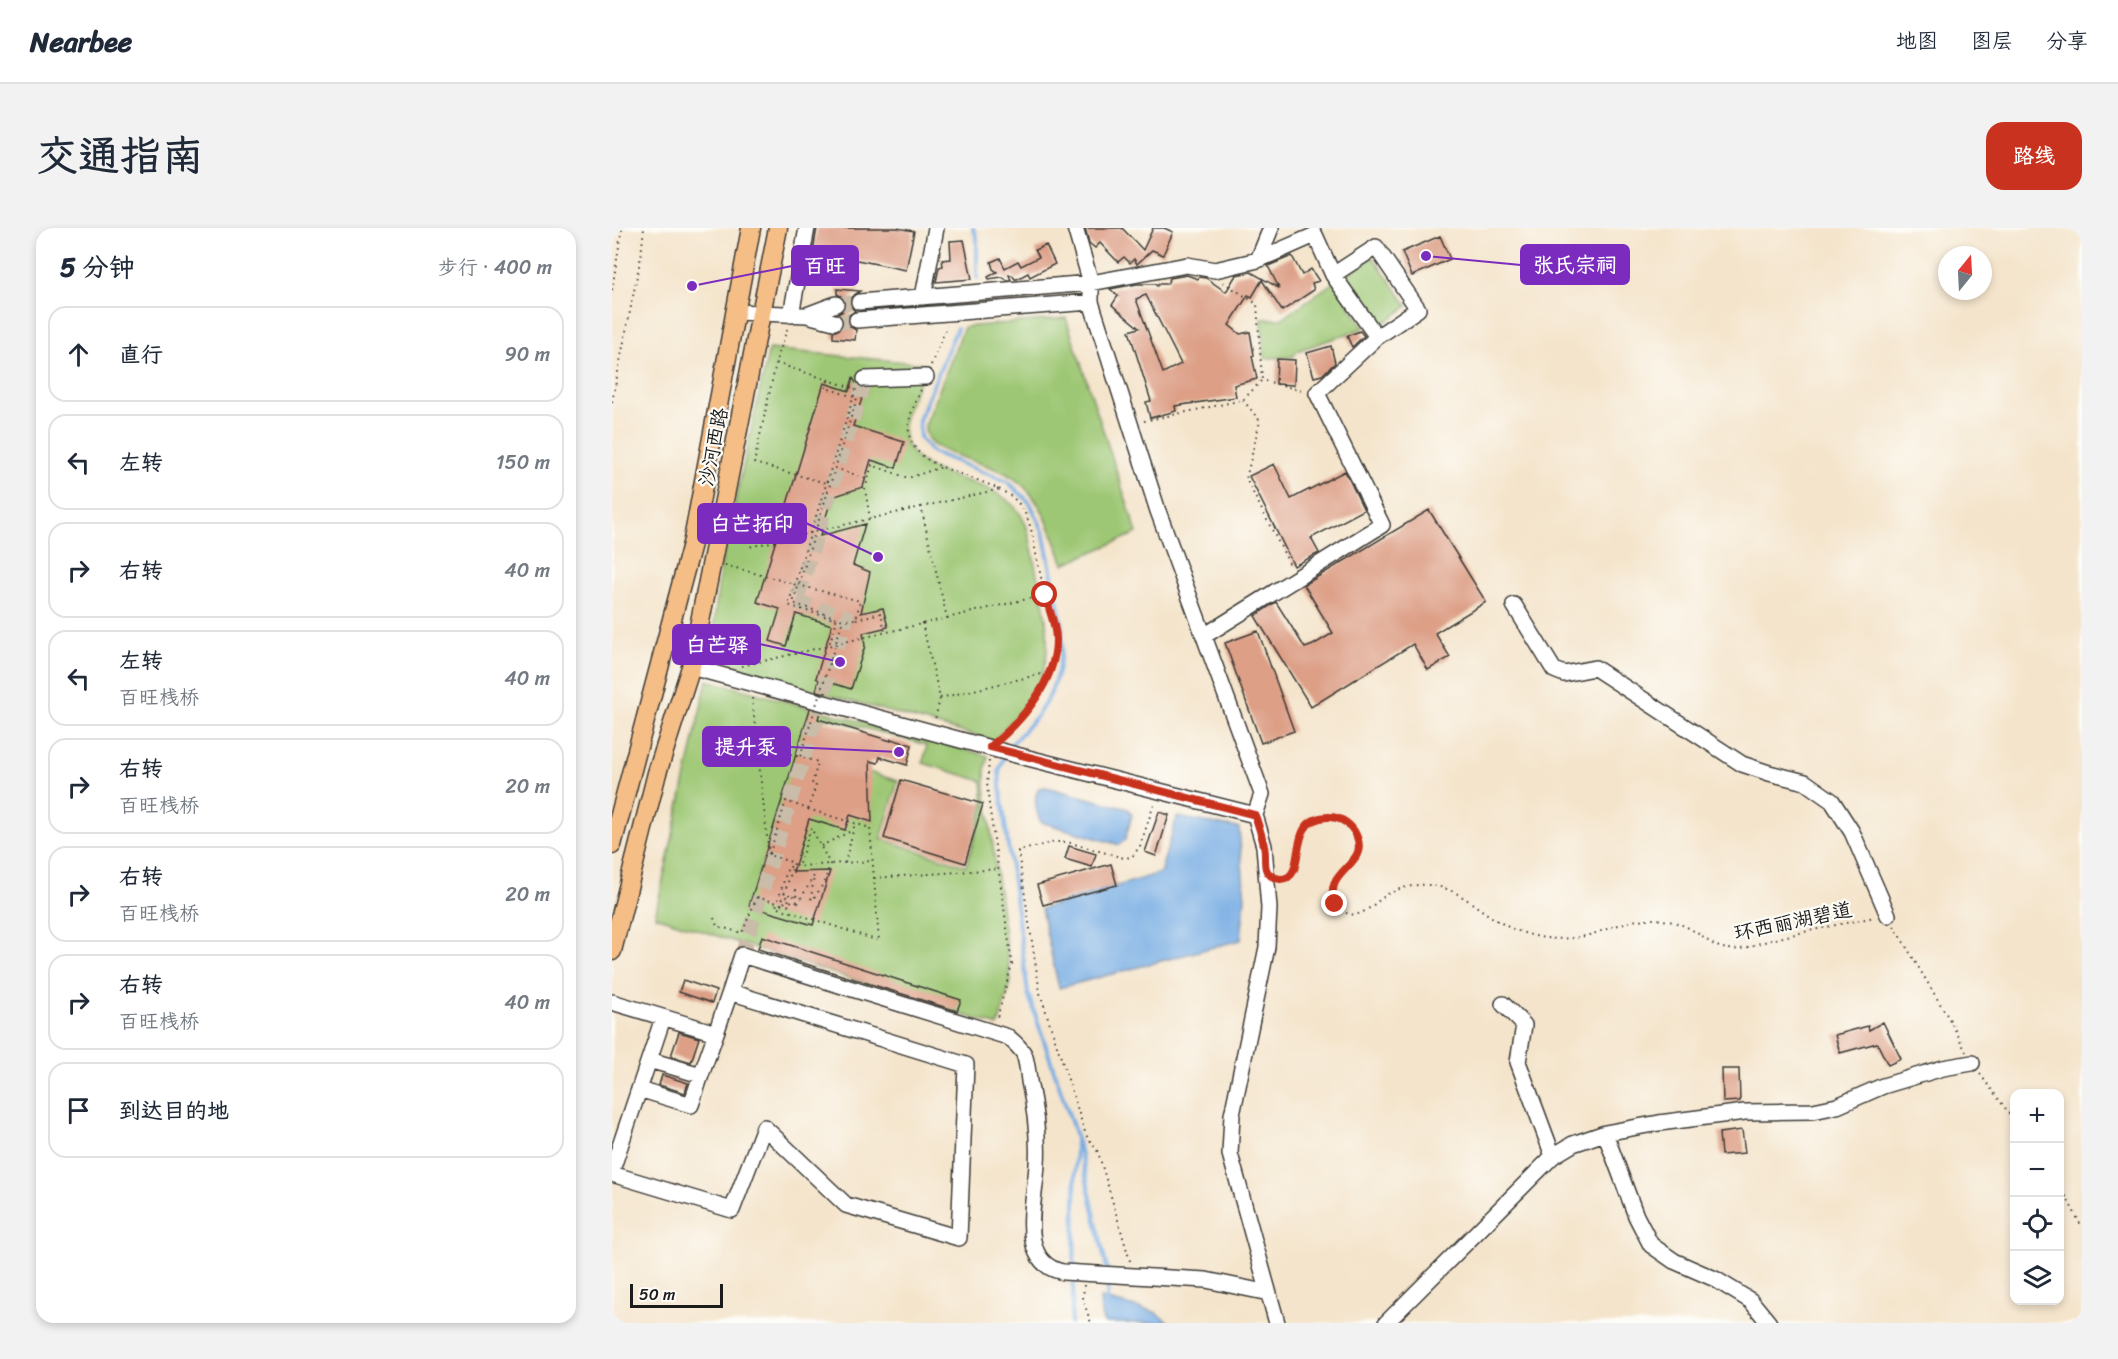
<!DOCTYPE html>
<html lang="zh">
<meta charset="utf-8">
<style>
:root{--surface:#fff;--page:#f2f2f3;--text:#1f2937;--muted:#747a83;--line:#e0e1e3;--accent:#c8321e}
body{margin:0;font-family:Sriracha,"LXGW WenKai TC",sans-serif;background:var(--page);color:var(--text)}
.controls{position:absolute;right:18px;bottom:18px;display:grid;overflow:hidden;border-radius:12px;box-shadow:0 3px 9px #0003}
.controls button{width:54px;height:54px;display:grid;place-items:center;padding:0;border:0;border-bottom:2px solid var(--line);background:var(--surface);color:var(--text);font:30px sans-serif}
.compass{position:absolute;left:1326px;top:18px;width:54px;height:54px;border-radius:50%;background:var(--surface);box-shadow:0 3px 9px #0003;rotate:18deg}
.scale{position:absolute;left:18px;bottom:15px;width:93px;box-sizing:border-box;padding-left:6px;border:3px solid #1c1c1c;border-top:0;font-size:16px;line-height:21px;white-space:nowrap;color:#1c1c1c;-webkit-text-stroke:4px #fdfcf7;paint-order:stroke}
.stop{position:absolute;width:18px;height:18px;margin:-14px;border:4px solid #c8321e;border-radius:50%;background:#fff}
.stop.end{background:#c8321e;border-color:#fff;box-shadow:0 2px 6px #0008}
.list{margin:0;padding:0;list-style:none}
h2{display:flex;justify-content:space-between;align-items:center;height:78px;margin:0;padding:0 24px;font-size:26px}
h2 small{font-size:20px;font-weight:400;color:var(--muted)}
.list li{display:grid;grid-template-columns:39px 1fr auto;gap:18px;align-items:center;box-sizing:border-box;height:96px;margin:0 12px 12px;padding:0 12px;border:2px solid var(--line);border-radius:18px}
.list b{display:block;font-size:22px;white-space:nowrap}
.list p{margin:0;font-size:20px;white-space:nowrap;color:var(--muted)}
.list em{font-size:20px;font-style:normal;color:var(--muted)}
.icon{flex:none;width:33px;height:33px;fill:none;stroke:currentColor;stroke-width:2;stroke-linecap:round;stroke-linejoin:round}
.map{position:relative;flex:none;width:1470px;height:1095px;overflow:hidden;border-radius:18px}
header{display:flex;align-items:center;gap:36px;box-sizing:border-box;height:84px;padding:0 30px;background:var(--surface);border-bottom:2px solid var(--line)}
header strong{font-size:28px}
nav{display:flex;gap:33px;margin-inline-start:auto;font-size:21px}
.intro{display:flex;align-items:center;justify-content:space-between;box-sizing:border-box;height:144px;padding:0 36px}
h1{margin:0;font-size:42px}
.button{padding:15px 27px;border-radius:18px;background:var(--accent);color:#fff;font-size:21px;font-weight:700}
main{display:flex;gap:36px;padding:0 36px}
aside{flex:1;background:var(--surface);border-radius:18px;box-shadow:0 3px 9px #0003}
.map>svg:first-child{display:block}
.green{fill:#9ec774;stroke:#5d7248;stroke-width:1.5;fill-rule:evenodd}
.water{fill:#75abe3;stroke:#486480;stroke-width:1.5}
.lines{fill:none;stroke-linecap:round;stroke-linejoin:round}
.stream{stroke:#75abe3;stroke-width:4}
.building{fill:#dd9f86;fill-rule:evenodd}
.minor-tunnel{stroke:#c9bca8;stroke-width:15;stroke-dasharray:15 8;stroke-linecap:butt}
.minor-casing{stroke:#3c3a36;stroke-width:18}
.major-casing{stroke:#3c3a36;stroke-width:21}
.path{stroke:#3c3a36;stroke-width:2;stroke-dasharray:1.5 4.5;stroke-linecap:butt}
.minor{stroke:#fff;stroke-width:15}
.major{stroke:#f6be87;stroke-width:18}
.path-bridge{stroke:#3c3a36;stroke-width:2;stroke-dasharray:1.5 4.5;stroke-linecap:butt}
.route{stroke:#c8321e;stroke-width:8}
.labels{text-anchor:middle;stroke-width:4.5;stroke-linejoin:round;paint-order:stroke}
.street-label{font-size:20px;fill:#1c1c1c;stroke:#fdfcf7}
.leader{fill:none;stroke:#7b2cbf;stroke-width:2}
.callout-dot{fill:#7b2cbf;stroke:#fdfcf7;stroke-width:2}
.callout{fill:#7b2cbf;stroke:#7b2cbf;stroke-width:2}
.callout-label{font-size:21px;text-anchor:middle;font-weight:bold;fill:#fff}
</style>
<header>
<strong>Nearbee</strong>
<nav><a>地图</a><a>图层</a><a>分享</a></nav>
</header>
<div class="intro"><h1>交通指南</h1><a class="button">路线</a></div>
<main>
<aside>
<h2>5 分钟<small>步行 · 400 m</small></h2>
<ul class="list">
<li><svg class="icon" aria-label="ahead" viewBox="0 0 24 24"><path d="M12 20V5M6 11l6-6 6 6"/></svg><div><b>直行</b></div><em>90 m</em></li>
<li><svg class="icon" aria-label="left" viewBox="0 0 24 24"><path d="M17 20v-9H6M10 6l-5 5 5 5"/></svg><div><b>左转</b></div><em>150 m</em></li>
<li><svg class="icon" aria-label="right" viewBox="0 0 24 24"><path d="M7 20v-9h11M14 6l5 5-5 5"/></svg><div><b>右转</b></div><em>40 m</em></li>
<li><svg class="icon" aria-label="left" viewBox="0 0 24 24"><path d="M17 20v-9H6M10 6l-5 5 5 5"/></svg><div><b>左转</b><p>百旺栈桥</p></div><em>40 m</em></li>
<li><svg class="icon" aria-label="right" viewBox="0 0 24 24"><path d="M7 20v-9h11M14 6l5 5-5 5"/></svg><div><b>右转</b><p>百旺栈桥</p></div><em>20 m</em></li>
<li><svg class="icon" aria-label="right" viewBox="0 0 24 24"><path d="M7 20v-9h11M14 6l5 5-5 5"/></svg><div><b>右转</b><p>百旺栈桥</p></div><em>20 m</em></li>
<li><svg class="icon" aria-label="right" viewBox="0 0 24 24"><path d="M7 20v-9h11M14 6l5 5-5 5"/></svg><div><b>右转</b><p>百旺栈桥</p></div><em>40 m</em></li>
<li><svg class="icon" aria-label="arrive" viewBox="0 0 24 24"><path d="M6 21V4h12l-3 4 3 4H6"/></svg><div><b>到达目的地</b></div></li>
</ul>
</aside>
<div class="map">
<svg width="1470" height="1095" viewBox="0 0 1470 1095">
<rect width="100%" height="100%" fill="#fdfcf7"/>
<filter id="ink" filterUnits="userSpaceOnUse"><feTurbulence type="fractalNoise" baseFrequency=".0167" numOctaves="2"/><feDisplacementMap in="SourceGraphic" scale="12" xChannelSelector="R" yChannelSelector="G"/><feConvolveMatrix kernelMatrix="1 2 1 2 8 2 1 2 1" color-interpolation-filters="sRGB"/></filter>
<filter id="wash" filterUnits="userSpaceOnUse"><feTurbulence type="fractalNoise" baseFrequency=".008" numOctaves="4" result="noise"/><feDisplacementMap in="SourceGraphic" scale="24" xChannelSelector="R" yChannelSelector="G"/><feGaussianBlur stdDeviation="1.35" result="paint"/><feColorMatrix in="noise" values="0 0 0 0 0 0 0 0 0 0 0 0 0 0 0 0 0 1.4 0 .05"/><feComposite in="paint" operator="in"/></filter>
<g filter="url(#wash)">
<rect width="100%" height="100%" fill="#f4e4cb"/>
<path class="green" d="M761 29 796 78 767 98 732 49Z
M722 54 752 100 685 123 681 129 652 130 650 91H669Z
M454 90 525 305 452 336C438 301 429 263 393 245 376 236 331 226 319 215 315 211 313 205 313 198L352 99Z
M157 121 314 136 293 188C281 251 361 244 395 272 403 278 410 287 414 297 419 311 421 327 424 342 429 367 437 393 435 419 435 432 431 446 425 459 415 480 395 493 383 513L98 434 108 342Z
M95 452 376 528 373 541V559L399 754 386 798 43 688ZM212 489 315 517 311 535 370 553 372 578 354 638 269 611 286 553 201 527Z"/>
<path class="water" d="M434 559 516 581 520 587 513 612 507 617 429 594C424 585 421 569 427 560Z
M565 589 627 600 633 671 629 712 447 760 429 681 548 645Z
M488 1070 543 1084 558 1095H492L489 1086Z"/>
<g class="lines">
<path class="stream" d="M361 0 365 10V50
M345 100 307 192 308 210 320 224 396 254 418 275 431 303 450 396V420L446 444 438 467 425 488 396 520
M393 526 387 543 388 558 416 765 464 908 462 1042
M466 914 495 1041
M495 1072 496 1052
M459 1095 462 1050"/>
</g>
<g id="blocks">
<path class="building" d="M205 0H285L302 3 294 42 201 23Z
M473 0H510L531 22 541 0H552L561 4 551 27 540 22 525 36 522 31 518 35 512 29 506 34 488 15 483 20 477 15Z
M828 8 838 31 800 48 790 24Z
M352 12 360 51 324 54 327 39 331 38 330 32 339 31 338 13Z
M434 17 443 36 418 49 416 45 405 51H403L400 47H397L399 52H395L390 49 377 51 376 49 385 44 381 41 379 34 388 30 393 40 406 33 409 38 427 29 423 22Z
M680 28 690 47 699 41 707 53 700 55 702 62 670 83 650 52 640 69 636 67 617 97 628 106 638 104 642 127 640 128 645 151 622 157 624 169 563 178 564 183 538 190 534 174 539 173 517 103 527 100 500 77 506 68 498 61 525 56H543L545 58 547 56H555L558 50 575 47 586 51 587 49 594 50 614 64 624 47 639 44 667 60 656 38ZM534 67 569 136 551 145 524 71Z
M225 61 248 63 238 70 239 79 243 83 237 87 235 92 237 98 244 102 243 112 221 110V104L228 101 231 97V91L226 86 231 83 234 77 231 69 225 66Z
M748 103 752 108 740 119 735 108Z
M719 118 723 135 710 147 702 149 695 125Z
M665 131 683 132 682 157 664 156Z
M241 150 245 157 253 161 241 198 292 214 284 240 259 232 251 259 220 269 208 308 253 296 241 337 258 344 249 385 271 380 276 399 251 405 253 418 239 461 217 454 214 465 204 463 207 452 204 450 220 397 184 386 174 418 158 413 168 381 145 374 212 155 237 163Z
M662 236 679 271 733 243 752 282 699 310 707 325 682 338 637 248Z
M817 282 874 374 823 405 838 429 816 442 801 416 699 479 643 388 664 374 693 420 701 417 721 405 692 357Z
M646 403 682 503 649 515 613 415Z
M198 481 208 484 206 491 279 513V511L300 517 295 537 268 529 266 535 258 533 260 594 238 587 233 602 197 591 181 644 218 643 201 697 137 678Z
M289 552 371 576 353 635 272 610Z
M547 584 557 587 544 628 533 624Z
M457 618 484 626 480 639 453 631Z
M499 636 505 657 431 677 425 657Z
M150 708 349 772 345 783 146 721Z
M71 752 104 763 100 775 67 764Z
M1271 794 1289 831 1276 837 1265 815 1228 825 1223 807 1256 798 1257 802Z
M67 804 87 810 79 834 59 828Z
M1110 841H1127L1128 873 1111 874Z
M50 847 76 855 73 865 47 857Z
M1130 902 1133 925 1109 927 1107 905Z"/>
</g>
</g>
<g filter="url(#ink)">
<use href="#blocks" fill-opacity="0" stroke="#3c3a36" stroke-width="1.5"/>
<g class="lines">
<path class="minor-tunnel" d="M224 76 247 74
M222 94 245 92
M130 727 235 389 184 374 253 151"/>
<defs>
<path id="minor" d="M463 0 479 55V74L546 283 650 566 643 587 652 618 657 680 655 719 620 887 618 926 665 1095
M646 32 659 0
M311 69 324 0
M247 74 479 55 575 37 603 42 646 32 703 7 721 47 765 109
M124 84 195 87 222 94
M179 87 195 0
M195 87 224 76
M245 92 479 74
M253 151 314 149
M902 377 942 442 952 446 983 440 1130 536 1157 545 1193 554 1220 573 1240 604 1276 687
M592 408 770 297 705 165 765 109 806 81 764 19 721 47
M79 439 404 527 643 587
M118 764 130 727 396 809C402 814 408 819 412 826 415 834 416 844 417 853 423 881 427 907 425 936 424 969 403 1035 451 1044L594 1052 657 1065
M0 774 104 805 118 764 354 837 347 1010 234 977 152 899 120 982 0 946
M891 776 912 797 906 834 941 928
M37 832 89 847 104 805
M27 861 79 877 89 847
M993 905 1024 988 1039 1017 1062 1033 1103 1051 1139 1073 1157 1095
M0 942 51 790
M774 1095 941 928 961 916 993 905 1047 895 1133 884 1201 883 1225 878 1271 858 1331 840 1360 835"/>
<path id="major" d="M0 617 81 312 139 0
M0 723 45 545 79 439 166 0"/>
</defs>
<use href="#minor" class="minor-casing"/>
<use href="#major" class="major-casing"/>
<path class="path" d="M611 54 645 76 650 152
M0 62 10 0
M175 101 164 135 244 161 176 377 225 392 217 417
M164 135 142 235 214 255
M319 137 335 98
M214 160 216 152
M309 162C300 183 289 201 304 221 319 243 377 250 401 270 420 286 421 313 426 336 429 348 431 360 434 372 438 385 444 397 444 412 444 448 416 486 390 509
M631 172 648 193 634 251 678 337
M0 174 29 28 32 0
M532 193 631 172 650 152 691 163
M223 240 256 251
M309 279 388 261
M258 291 253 261 260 237 296 250 330 239
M113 337 182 356
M186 357 248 373 244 391 231 392
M335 390 432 367
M244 391 269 385 273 404
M310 395 328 470 323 492
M130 438 335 390 309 279 137 319
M140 470 157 627
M328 470 434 445
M144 516 188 529
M377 533 375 556 377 576 400 736 385 790
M196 581 258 600 267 713 164 679 176 639 260 633
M209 618 241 602
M233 635 243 595
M262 650 387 641
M667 651C697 648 677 610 699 594 705 590 713 588 720 589 728 590 735 594 739 600 758 624 737 634 725 650 717 659 719 674 729 682 749 697 763 671 780 664 793 658 809 655 824 658 849 663 864 680 886 693 898 701 913 706 928 709 943 712 962 711 977 707 998 701 1016 691 1038 691 1055 691 1072 696 1085 705 1096 713 1104 720 1117 721 1130 723 1139 717 1152 714 1188 704 1225 697 1262 689
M169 676 171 678 176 665 178 668 175 676 177 678 184 662 185 677 202 648 199 670 201 672 213 653 218 636 199 600 186 639
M102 690 105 698 130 705 145 669
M1282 698 1339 794 1354 824
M1368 846 1402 892
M1448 957 1470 999
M518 1033 486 924 474 907 428 765 406 623 443 614H455L512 630 520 629 528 618 542 576
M472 1057 471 1072 479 1095"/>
<use href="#minor" class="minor"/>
<use href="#major" class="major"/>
<path class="path-bridge" d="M145 669 169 676 182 635 157 627 174 573 196 581 204 557 200 556 206 534 188 529 231 392 181 375 245 170 214 160"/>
</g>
</g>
<g class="lines" filter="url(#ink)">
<path class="route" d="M433 367C437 382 444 396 444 412 444 454 409 494 378 519L643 587C646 597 650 607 652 618 654 625 652 634 654 641 656 647 662 650 668 651 698 652 671 591 715 589 726 588 736 594 742 603 763 638 709 640 723 676"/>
</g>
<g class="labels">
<g class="street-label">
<text transform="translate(101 219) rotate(-79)" y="7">沙河西路</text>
<text transform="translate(1181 693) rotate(-12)" y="7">环西丽湖碧道</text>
</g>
</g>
<path class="leader" d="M814 28L909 37M80 58L180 38M266 329L194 295M228 434L148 416M287 524L178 519"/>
<g class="callout-dot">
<circle cx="814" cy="28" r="6"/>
<circle cx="80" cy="58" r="6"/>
<circle cx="266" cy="329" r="6"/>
<circle cx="228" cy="434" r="6"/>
<circle cx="287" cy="524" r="6"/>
</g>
<g class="callout">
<rect x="909" y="17" width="108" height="39" rx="6"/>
<rect x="180" y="18" width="66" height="39" rx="6"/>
<rect x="86" y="276" width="108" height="39" rx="6"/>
<rect x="61" y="397" width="87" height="39" rx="6"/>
<rect x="91" y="499" width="87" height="39" rx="6"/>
</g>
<g class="callout-label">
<text x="963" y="44">张氏宗祠</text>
<text x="213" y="45">百旺</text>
<text x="140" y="303">白芒拓印</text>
<text x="105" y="424">白芒驿</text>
<text x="134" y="526">提升泵</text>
</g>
</svg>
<div class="controls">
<button>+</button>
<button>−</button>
<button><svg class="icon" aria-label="locate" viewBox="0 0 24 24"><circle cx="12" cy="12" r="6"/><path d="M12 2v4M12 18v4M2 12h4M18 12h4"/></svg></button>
<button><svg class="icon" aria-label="layers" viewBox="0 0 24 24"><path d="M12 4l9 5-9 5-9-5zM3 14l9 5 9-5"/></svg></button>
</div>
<svg class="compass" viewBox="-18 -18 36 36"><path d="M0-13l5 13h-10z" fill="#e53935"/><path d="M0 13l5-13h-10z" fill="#747a83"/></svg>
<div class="scale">50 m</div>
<div class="stop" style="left:433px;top:367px"></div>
<div class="stop end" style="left:723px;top:676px"></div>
</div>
</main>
